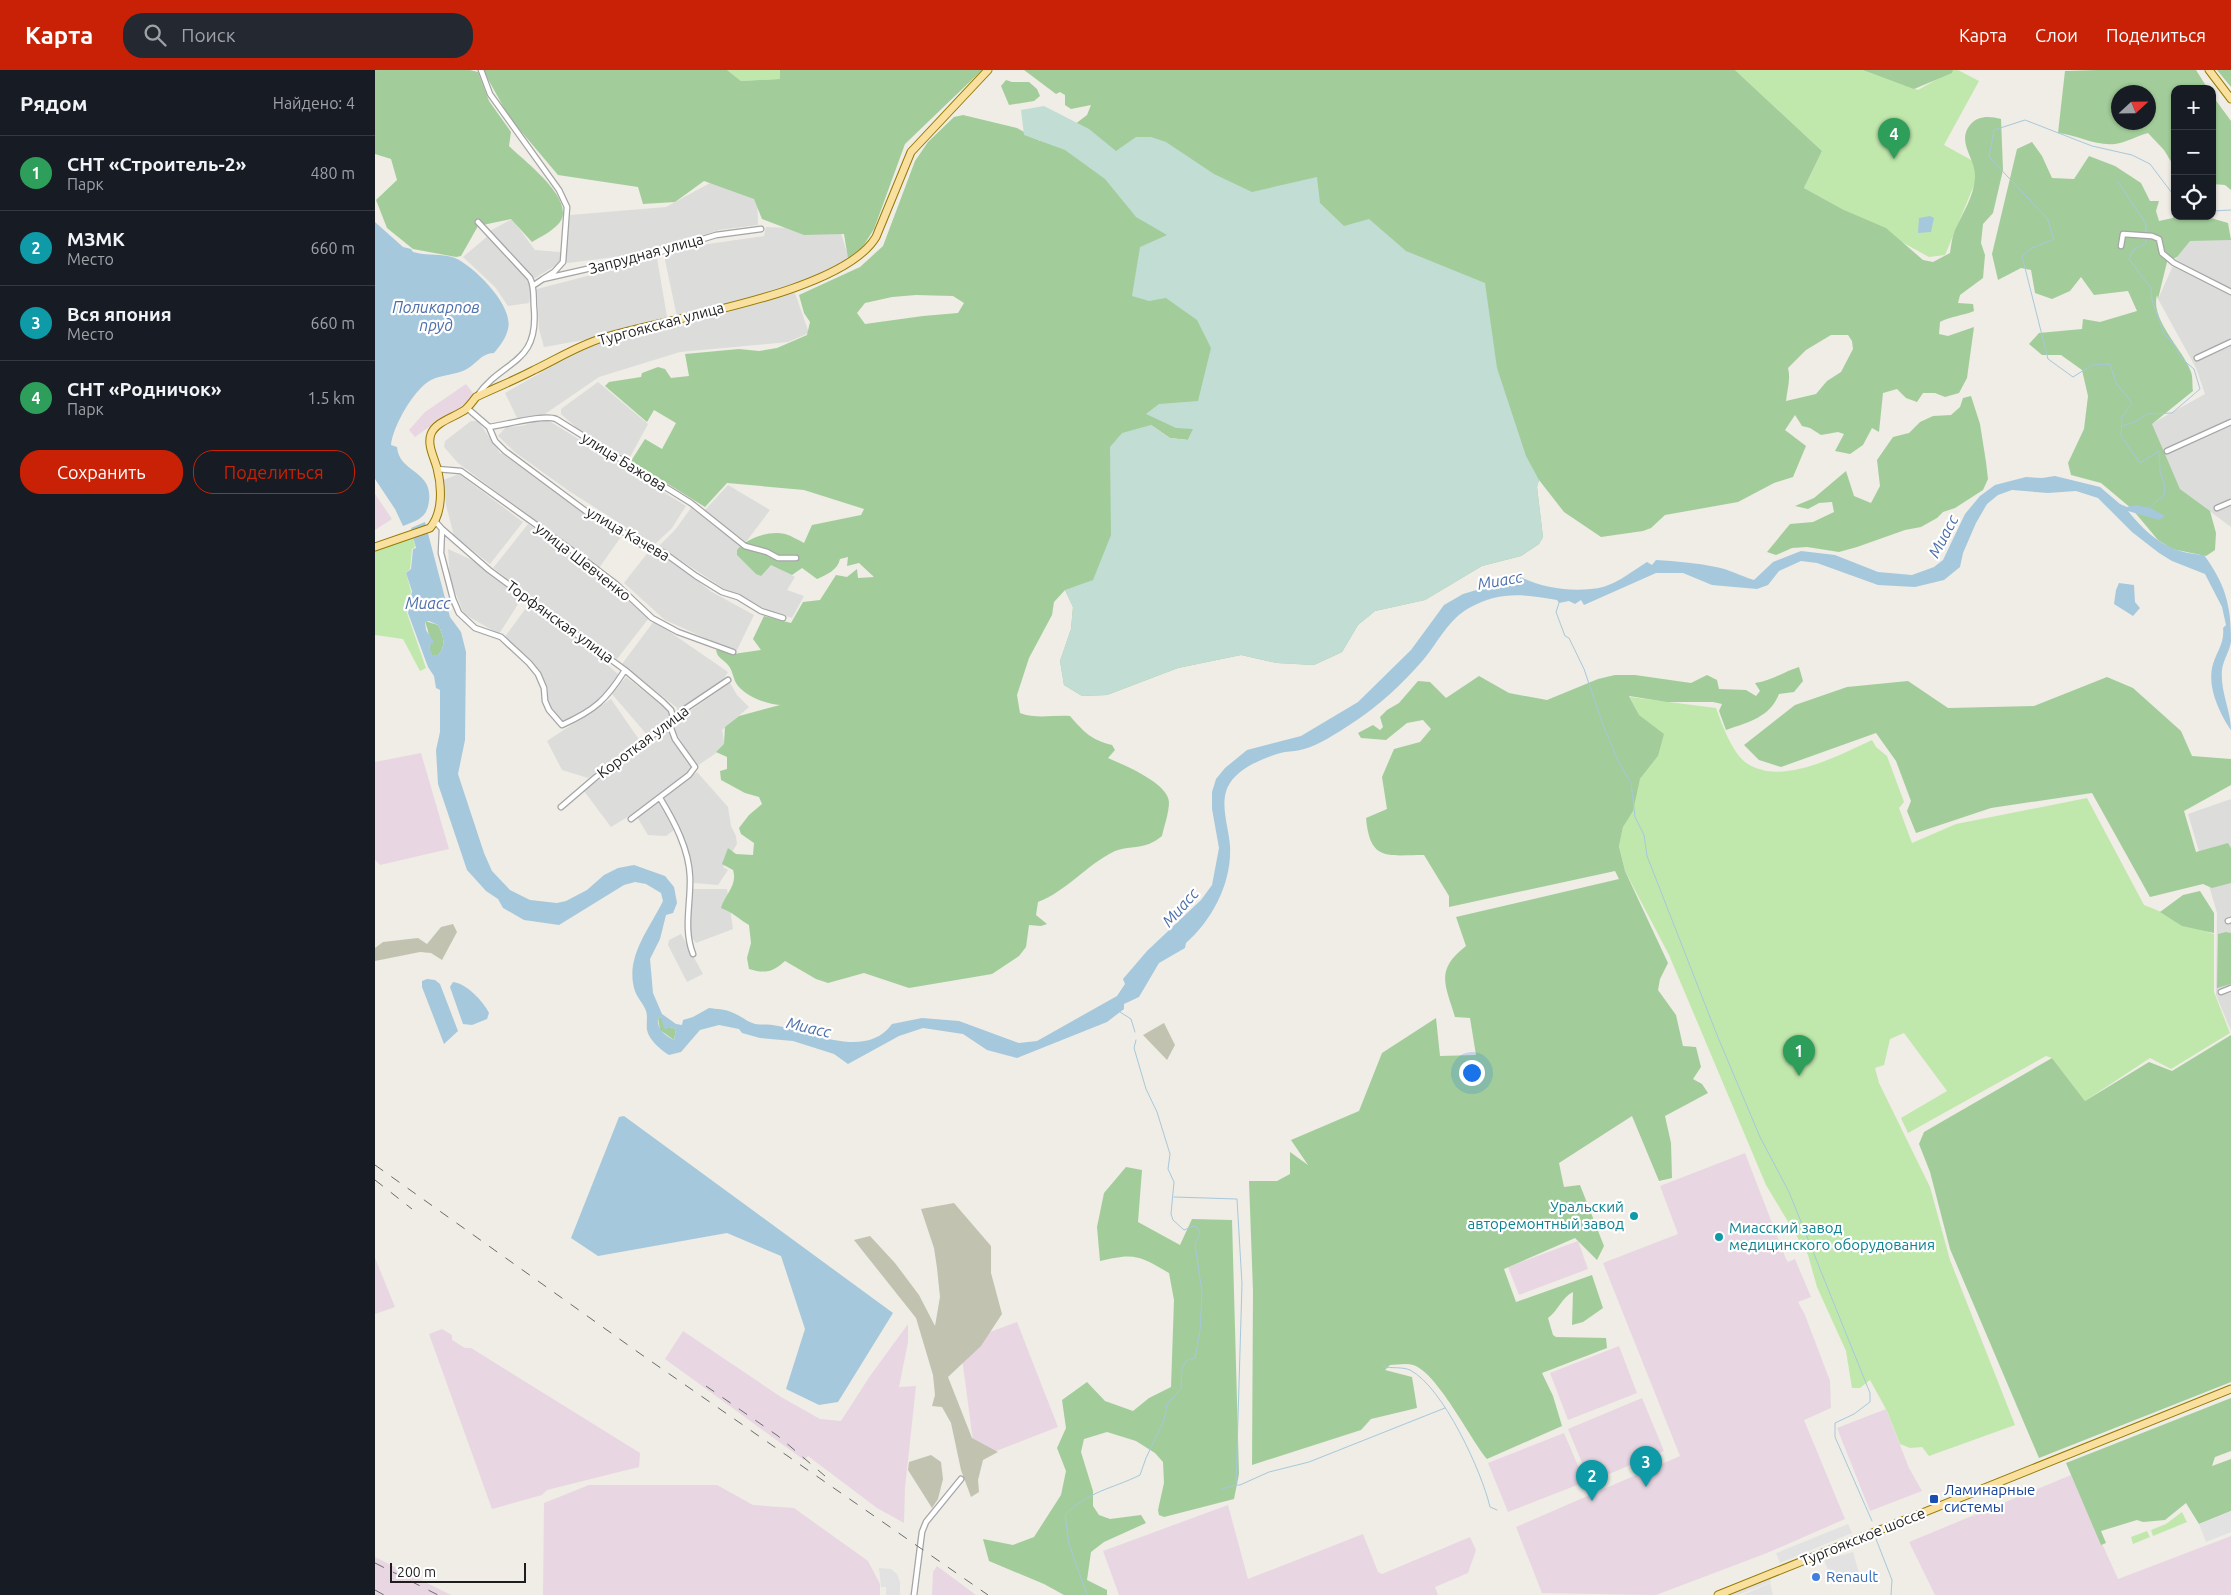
<!DOCTYPE html>
<html lang="ru">
<meta charset="utf-8">
<style>
:root{--surface:#171b24;--page:#242831;--text:#f1f3f6;--muted:#9ea1a6;--line:#363941;--accent:#c82105}
body{margin:0;font-family:Ubuntu,sans-serif;background:var(--page);color:var(--text)}
.controls{position:absolute;right:15px;top:15px;display:grid;overflow:hidden;border-radius:10px;box-shadow:0 1px 4px #0004}
.controls button{width:45px;height:45px;display:grid;place-items:center;padding:0;border:0;border-bottom:1px solid var(--line);background:var(--surface);color:var(--text);font:25px sans-serif}
.compass{position:absolute;left:1736px;top:15px;width:45px;height:45px;border-radius:50%;background:var(--surface);box-shadow:0 1px 4px #0004;rotate:68deg}
.scale{position:absolute;left:15px;bottom:12px;width:136px;box-sizing:border-box;padding-left:5px;border:2px solid #1e1e1e;border-top:0;font-size:14px;line-height:18px;white-space:nowrap;color:#1e1e1e;-webkit-text-stroke:4px #fff;paint-order:stroke}
.you{position:absolute;left:1096px;top:1002px;width:18px;height:18px;margin:-12px;border:4px solid #fff;border-radius:50%;background:#1a73e8;box-shadow:0 0 0 8px #1a73e833}
.badge{display:grid;place-items:center;width:32px;height:32px;border-radius:50%;background:var(--accent);color:#fff;font-size:16px;font-weight:700}
.pin{position:absolute;translate:-50% -41px;filter:drop-shadow(0 1px 2px #0008)}
.pin::after{content:'';position:absolute;top:26px;width:18px;height:15px;background:inherit;clip-path:polygon(0 0,100% 0,50% 100%)}
.list{margin:0;padding:0;list-style:none}
h2{display:flex;justify-content:space-between;align-items:center;height:65px;margin:0;padding:0 20px;font-size:21px}
h2 small{font-size:16px;font-weight:400;color:var(--muted)}
.list li{display:grid;grid-template-columns:32px 1fr auto;gap:15px;align-items:center;box-sizing:border-box;height:75px;padding:0 20px;border-top:1px solid var(--line)}
.list b{display:block;font-size:19px;white-space:nowrap}
.list p{margin:0;font-size:16px;white-space:nowrap;color:var(--muted)}
.list em{font-size:16px;font-style:normal;color:var(--muted)}
.actions{display:flex;gap:10px;padding:15px 20px}
.actions a{flex:1;padding:11px 0;border:1px solid var(--accent);border-radius:20px;text-align:center;font-size:18px;color:var(--accent)}
.actions .main{background:var(--accent);color:#fff}
.icon{flex:none;width:28px;height:28px;fill:none;stroke:currentColor;stroke-width:2;stroke-linecap:round;stroke-linejoin:round}
.map{position:relative;flex:none;width:1856px;height:1525px;overflow:hidden}
header{display:flex;align-items:center;gap:30px;box-sizing:border-box;height:70px;padding:0 25px;background:var(--accent);color:#fff}
header strong{font-size:24px}
nav{display:flex;gap:28px;margin-inline-start:auto;font-size:18px}
.search{width:350px;height:45px;background:var(--page);display:flex;align-items:center;gap:12px;box-sizing:border-box;padding:0 18px;border-radius:20px;color:var(--muted);font-size:19px}
main{display:flex}
aside{flex:1;background:var(--surface)}
.map>svg:first-child{display:block}
.residential{fill:#dcdcdb}
.industrial{fill:#e8d7e2}
.construction{fill:#c1c3b0}
.grass{fill:#c1e8ac}
.forest{fill:#a2cd9a;fill-rule:evenodd}
.wetland{fill:#c2ddd4}
.parking{fill:#e2e2e2}
.water{fill:#a6c8dc;fill-rule:evenodd}
.lines{fill:none;stroke-linecap:round;stroke-linejoin:round}
.stream{stroke:#a6c8dc;stroke-width:1}
.minor-casing{stroke:#a5a5a5;stroke-width:7}
.primary-casing{stroke:#957a04;stroke-width:9}
.minor{stroke:#fff;stroke-width:4.5}
.primary{stroke:#f9e09f;stroke-width:7}
.rail{stroke:#6c6c6c;stroke-width:1;stroke-dasharray:10 10;stroke-linecap:butt}
.culture-dot{fill:#0f9aa8;stroke:#fff;stroke-width:2}
.transit-dot{fill:#1a4fb4;stroke:#fff;stroke-width:2}
.shop-dot{fill:#3f7fe0;stroke:#fff;stroke-width:2}
.labels{text-anchor:middle;stroke-width:4.5;stroke-linejoin:round;paint-order:stroke}
.street-label{font-size:15px;fill:#1e1e1e;stroke:#fff}
.culture-label{font-size:15px;fill:#0d838f;stroke:#fff;text-anchor:end}
.transit-label{font-size:15px;fill:#164399;stroke:#fff;text-anchor:start}
.shop-label{font-size:15px;fill:#366cbe;stroke:#fff;text-anchor:start}
.water-label{font-size:16px;font-style:italic;fill:#4d6fac;stroke:#fff}
</style>
<header>
<strong>Карта</strong>
<div class="search"><svg class="icon" aria-label="search" viewBox="0 0 24 24"><circle cx="10" cy="10" r="6"/><path d="M15 15l6 6"/></svg>Поиск</div>
<nav><a>Карта</a><a>Слои</a><a>Поделиться</a></nav>
</header>
<main>
<aside>
<h2>Рядом<small>Найдено: 4</small></h2>
<ul class="list">
<li><span class="badge" style="background:#2e9e5b">1</span><div><b>СНТ «Строитель-2»</b><p>Парк</p></div><em>480 m</em></li>
<li><span class="badge" style="background:#0f9aa8">2</span><div><b>МЗМК</b><p>Место</p></div><em>660 m</em></li>
<li><span class="badge" style="background:#0f9aa8">3</span><div><b>Вся япония</b><p>Место</p></div><em>660 m</em></li>
<li><span class="badge" style="background:#2e9e5b">4</span><div><b>СНТ «Родничок»</b><p>Парк</p></div><em>1.5 km</em></li>
</ul>
<div class="actions"><a class="main">Сохранить</a><a>Поделиться</a></div>
</aside>
<div class="map">
<svg width="1856" height="1525" viewBox="0 0 1856 1525">
<rect width="100%" height="100%" fill="#efede5"/>
<path class="residential" d="M335 113 382 120 383 155 344 160 287 178 255 185 193 193 189 190 195 145 291 137Z
M137 149 160 180 185 182 186 192 157 210 115 161Z
M391 157 465 160 474 189 452 203 411 218 302 247 289 185 333 174 389 166Z
M114 165 157 216 154 233 133 236 120 217 88 187Z
M1812 165 1856 169V457L1805 419 1776 354 1830 324 1821 298 1783 229Z
M282 188 292 247 209 270 169 277 164 259 162 219Z
M420 223 434 263 413 272 305 282 224 307 170 344 144 352 130 323 206 280 237 269 346 244Z
M223 312 273 354 254 389 212 367 186 344V339Z
M171 349 311 436 297 458 279 475 194 421 141 383 123 366 131 357 146 356Z
M96 351H103L125 383 148 394 220 452 248 464 224 498 83 393 69 377 70 371Z
M84 404 148 452 115 494 79 466 71 435 68 410Z
M353 415 395 440 371 472 330 440Z
M316 438 369 479 420 507 412 520 429 526 417 548 392 540 362 523 354 522 284 476 300 460Z
M153 454 241 520 274 548 242 589 118 498Z
M73 479 99 491 147 528 124 564 89 544 75 509Z
M274 481H282L337 522 379 545 361 582 290 550 249 513Z
M154 534 203 569 244 605 231 624 208 643 189 652 172 633 173 618 160 595 129 568Z
M279 551 353 602 344 616 306 641 247 594Z
M251 607 293 640 296 648 273 666 237 624Z
M355 613 362 625 374 637 347 660 350 677 322 696 299 660 303 649Z
M236 629 265 671 213 708 187 700 172 671Z
M291 659 318 697 309 708 272 735 236 757 209 721Z
M322 702 353 737 356 756 361 766 362 774 348 797 353 800 343 815 319 813 317 793 288 729Z
M1856 729V961L1841 925 1842 843 1813 744Z
M284 731 299 760 291 766 273 765 262 747Z
M318 819H352L358 859 321 873 315 865Z
M306 864 328 904 312 912 293 875 294 870Z"/>
<path class="industrial" d="M91 314 98 323 91 336 61 352 40 367 34 360 50 342Z
M0 424 17 449 0 460Z
M46 683 74 779 5 795 0 790V692Z
M1370 1083 1411 1189 1413 1192 1420 1189 1436 1227 1423 1232 1430 1245 1455 1311 1456 1338 1429 1350 1470 1449 1392 1483 1281 1525 1167 1523 1141 1457 1305 1386 1228 1193 1303 1164 1285 1116Z
M1203 1171 1213 1199 1144 1225 1133 1197Z
M0 1188 20 1237 0 1244Z
M642 1252 683 1357 598 1390V1371L585 1273Z
M533 1254V1272L524 1317 541 1316 530 1418 529 1453 502 1438 433 1386 429 1390 290 1289 308 1261 406 1327 445 1349 466 1351 495 1306Z
M67 1259 77 1265V1270L90 1278H96L265 1383 264 1397 172 1420 167 1425 117 1439 54 1264Z
M1244 1276 1262 1323 1193 1350 1175 1303Z
M1267 1328 1289 1381 1215 1412 1193 1359Z
M1511 1339 1534 1398 1547 1421 1495 1441 1462 1358Z
M1189 1363 1210 1412 1133 1442 1113 1393Z
M1696 1405 1743 1509 1856 1466V1525H1560L1534 1472Z
M214 1415H342L378 1435 419 1438 493 1491 505 1514V1525H168L169 1433Z
M853 1435 873 1509 988 1464 1003 1502 1007 1504 1095 1467 1101 1480 1093 1503 1060 1517 1063 1525H744L728 1481Z
M0 1487 76 1525H0Z
M562 1496 601 1525H557L558 1502Z"/>
<path class="construction" d="M78 854 82 862 67 890 56 883 45 882 0 891V878L8 872 43 868 52 874 66 857Z
M789 953 800 975 792 990 768 965Z
M579 1133 616 1176V1203L627 1244 606 1276 573 1307 597 1368 623 1382 608 1390 603 1410 604 1422 596 1427 586 1400 576 1353 567 1337 557 1336 560 1325 558 1305 541 1248 479 1170 495 1166 520 1193 544 1225 560 1256 565 1227 562 1198 559 1178 546 1139Z
M556 1385 566 1392 568 1409 563 1429 557 1438 533 1400 534 1392Z"/>
<path class="grass" d="M352 0H405V9L366 11Z
M1360 0H1496L1543 20 1578 0H1583L1604 11 1569 75 1607 96 1570 185 1554 187 1429 118 1447 81Z
M39 467 40 477 37 479 35 499 31 503 36 521 32 543 51 598 45 601 28 569 0 565V481Z
M1255 627 1341 638C1347 654 1357 684 1373 694 1408 716 1464 685 1497 670L1501 677 1512 686 1529 732 1524 738 1537 773 1581 754 1712 728 1769 835C1793 844 1814 856 1839 864V922L1855 963 1796 999 1775 988 1710 1031 1677 988 1671 986 1533 1063 1526 1048 1572 1021 1529 963 1515 969 1509 995 1500 998 1504 1013 1555 1117 1575 1190 1640 1355 1554 1386 1547 1377 1535 1378 1525 1374 1512 1341 1495 1310 1485 1318H1477L1471 1281 1442 1217 1433 1185 1391 1115 1294 885 1250 801 1244 775 1248 757 1265 709 1283 686Z
M1807 1442 1812 1452 1778 1466 1776 1460 1791 1454Z
M1772 1461 1775 1467 1758 1474 1756 1467Z"/>
<path class="forest" d="M0 0H95L103 2 114 31 136 62 134 76C148 90 201 129 185 152 178 161 167 166 157 172L136 149 103 156 86 186 81 187 38 179 12 158 1 130 22 110 16 89 0 84Z
M108 0H352L366 11 405 9V0H607L530 74 499 159 487 178 473 188 469 164 429 165 387 149 379 129 329 111 300 132 268 134 263 117 183 105 134 47Z
M649 0H1360L1447 81 1429 118 1469 140 1511 158 1548 190 1558 192 1575 183C1576 176 1577 167 1580 160 1588 142 1599 127 1600 107 1601 89 1581 72 1595 55 1603 45 1615 46 1626 49L1628 100 1618 143 1608 154 1606 173 1610 185 1608 208 1585 225 1583 233 1598 234 1599 241C1587 246 1576 246 1565 252L1564 264 1573 266 1599 257 1592 308 1584 323 1570 327 1560 323H1548L1542 332 1531 328 1522 319 1508 323 1504 362 1497 358 1488 375 1475 384 1460 381 1469 364 1463 362 1446 365 1435 358 1427 356 1420 345 1410 360 1431 376 1418 407 1399 413 1363 432 1290 445 1276 458 1268 461 1226 467 1189 442 1164 410 1162 417 1168 467 1164 474 1146 486 1107 496 1050 530 1000 541 983 555 967 582 939 595 902 593 866 585 803 598 732 625 707 626 689 615 685 591 696 559 698 537 690 520 679 532 677 545 654 588 642 625 645 643C660 649 678 645 695 646 709 662 716 670 737 675L740 680 733 688C749 695 793 713 794 732 794 743 789 756 787 766 783 769 779 772 774 774 763 778 750 777 740 781 711 795 692 821 663 832L661 845 672 854 666 856 654 855 651 877 644 886 617 904 534 918 489 903 453 913 441 909 410 891C398 902 390 904 374 899L372 888 376 873 374 855C364 849 357 842 346 838 350 824 363 815 358 800L347 794 353 778 361 784 378 785 379 773 366 764 364 758 374 745 387 734 384 727 370 723 346 710 345 701 352 699V687L341 682 349 674 350 657 364 646 405 635C391 634 369 626 361 613 358 607 357 599 353 595 347 588 343 589 341 580L346 579 358 584 386 580 378 569 389 546 416 553 428 532 445 530 461 505 472 507 482 499 483 508 499 507 484 493 472 496 473 487 465 489C463 500 451 505 442 509L427 498 417 505 396 495 386 506 381 504 362 485V480C372 468 395 460 410 464 417 466 423 470 429 473L437 455 486 445 489 439 429 420 352 413 330 437 256 391 270 369 287 379 301 353 279 340 272 352 230 316 234 312 266 307 267 303 283 297 290 299 296 308 314 306 310 284 364 279 384 281 402 278 432 265 435 252 429 243 424 225 485 197 508 176 540 91 553 72 579 47 588 45 642 58 665 71 678 69 695 58 712 45 716 35 696 39 690 35V25L685 22 681 24ZM541 225 578 226 589 233 583 243 548 246 490 254 482 243 490 233 517 227ZM1456 265H1473L1477 271 1478 279 1466 302 1452 311 1441 324 1411 331C1412 320 1416 309 1413 298L1431 280ZM776 355 795 368 813 370 818 359 793 423Z
M1488 0H1578L1577 3 1539 19Z
M1722 0H1821L1833 19H1800V98L1789 80 1773 63C1762 66 1750 73 1740 74 1720 76 1702 65 1683 63L1690 1ZM1744 22H1774V52H1744Z
M1842 0H1856V17Z
M631 10 637 12H654L662 19 665 26 659 31 634 35 626 16Z
M1837 25 1856 51V120L1850 115 1837 114Z
M1657 72 1667 86 1677 108 1699 109 1714 86 1740 96 1766 113 1775 131H1784L1781 141 1784 151 1798 148 1800 142V146H1823L1825 149 1836 148 1853 153 1856 170 1815 171 1802 187 1792 192 1783 229 1782 225C1775 250 1808 279 1816 302 1818 307 1817 315 1818 321L1777 354 1805 419 1835 441 1841 463 1840 480 1831 486 1797 479 1783 470 1757 439 1726 413 1696 405 1693 393 1709 359 1713 326 1707 300 1686 285H1667L1654 274 1664 263 1707 259 1708 249 1725 252 1762 241 1753 221 1719 225 1706 207 1695 221 1677 229 1660 223 1656 200 1646 198 1623 210 1617 184 1642 79Z
M1596 326 1605 354 1611 392 1613 409 1608 420 1580 438 1568 442 1562 448 1546 457 1530 460 1482 477 1464 482 1432 477 1417 478 1401 485 1392 482 1415 454 1438 452 1459 442 1457 432 1444 433 1433 439 1420 436 1439 428 1471 401 1479 426 1496 433 1505 416 1502 390 1518 367 1534 363 1545 352 1558 346 1576 345 1585 337 1588 328Z
M50 551 63 555C68 564 72 576 63 585H57L54 581 55 568Z
M1424 597 1428 611 1419 622 1404 624C1395 647 1374 652 1351 660L1344 641 1347 634 1338 632H1292L1254 626 1264 645 1289 664 1283 686 1265 709 1258 741 1248 757 1244 776 1250 801 1293 893 1285 909 1283 920 1301 945 1308 976 1321 977 1326 997 1318 1009 1327 1014 1333 1023 1290 1046 1296 1073 1297 1108 1284 1111 1257 1046 1184 1093 1189 1117 1205 1115 1229 1176 1222 1190 1200 1168 1129 1199 1141 1232 1217 1205 1228 1238 1208 1252 1197 1255 1198 1222C1187 1227 1183 1241 1173 1248L1178 1265 1181 1267 1231 1268 1232 1278 1167 1303 1178 1326 1187 1356 1112 1389C1095 1369 1062 1302 1038 1295 1031 1293 1022 1295 1015 1295L1010 1300 1037 1307 1042 1338 996 1349 986 1360 877 1395 878 1221 874 1111H902L915 1104V1082L933 1095 916 1070 984 1041 1007 983 1061 948 1065 986 1101 985 1095 948 1080 947C1070 914 1060 900 1091 876L1081 847 1244 809 1240 801 1074 837V826L1049 785C1012 785 995 792 991 748L1012 739 1007 707 1019 679 1045 672 1056 659 1048 650 1032 653 1011 670 986 668 983 663 998 655 1005 660 1008 657 1005 647 1012 640 1024 633 1043 611 1055 612 1071 628 1104 606 1134 623 1172 630 1223 609 1240 605H1260L1316 613 1332 605 1342 610 1344 619 1371 620 1381 626 1385 621 1380 613C1396 611 1408 602 1424 597Z
M1732 607 1758 618 1806 661 1817 686 1856 689V715L1809 741 1821 782 1853 773 1856 778V813L1837 818 1828 814 1775 827 1717 723 1616 738 1541 763 1532 741 1536 731 1521 691 1501 663 1406 697 1384 690 1369 675 1420 635 1472 617 1533 611 1573 638 1659 636Z
M1825 821 1839 843V863L1807 856 1785 842 1808 825Z
M1851 862 1856 863V914L1842 918 1843 864Z
M286 947 295 957 301 959 299 970 285 960 283 948Z
M1856 965V1312L1664 1388 1575 1179 1555 1102 1544 1074 1549 1062 1677 988 1710 1031 1774 992 1797 1001Z
M751 1097 767 1100 763 1152 805 1175 817 1149 857 1150 864 1404 859 1429 789 1447 784 1445 783 1440 789 1413 788 1392 780 1383 761 1371 732 1362 709 1369 706 1382 718 1421V1436L724 1445 735 1449 766 1445 771 1453 729 1472 716 1482 712 1510 732 1520V1525H689L669 1514 614 1491 608 1469 638 1475 659 1467 686 1425 691 1401 682 1378 691 1358 687 1330 712 1312 730 1331 758 1341 774 1328 796 1317 799 1230 794 1203C763 1185 760 1183 725 1191L722 1157 729 1123Z
M1856 1328V1381L1840 1387 1837 1396 1856 1389V1441L1824 1454 1811 1433 1790 1450 1768 1452 1762 1450 1726 1461 1731 1473 1726 1475 1691 1393Z"/>
<path class="wetland" d="M669 36 714 59 741 81 761 67H776L791 72 839 104 877 122 942 107 945 133 969 156 994 149 1031 181 1110 213 1122 298 1151 386 1164 410 1162 417 1168 467 1164 474 1146 486 1107 496 1050 530 1000 541 983 555 967 582 939 595 902 593 866 585 803 598 732 625 707 626 689 615 685 591 696 559 698 537 690 520 718 510 736 465 735 377 747 363 776 355 795 368 813 370 818 359 801 358 771 344 784 334 823 331 836 278 822 250 791 228 774 231 757 226 765 177 792 165 761 147 730 109 690 80 649 65 646 40Z"/>
<path class="parking" d="M1856 1441V1462L1831 1472 1824 1454Z
M1473 1454 1477 1463 1405 1493 1401 1483Z
M1478 1482 1484 1503 1458 1512 1449 1490Z
M504 1498 516 1499 522 1504 525 1512V1525H511V1517H506Z
M1395 1505 1396 1512 1363 1525H1347Z
M1395 1513 1398 1525H1368Z"/>
<path class="water" d="M1555 146 1559 148 1556 162 1543 163 1544 148Z
M0 152 28 177 36 179 38 182C51 186 67 183 80 188 100 197 139 236 133 259 131 268 125 276 119 283 106 283 101 295 90 300 79 305 66 305 56 310 39 319 18 356 16 375L22 377C24 403 58 400 54 431 52 448 43 450 28 456L20 439 0 409Z
M1680 406 1725 417 1745 434 1752 437 1761 435 1775 438 1790 446 1784 450 1753 441C1774 467 1794 483 1829 485 1850 514 1856 534 1856 571 1855 581 1848 590 1847 600 1845 621 1856 641 1856 660 1845 644 1833 619 1837 598 1840 583 1850 574 1848 558L1851 555 1847 537 1830 504 1797 491 1784 483 1757 462 1723 428 1701 421 1673 423 1637 420 1623 425 1612 434 1601 453 1588 483 1585 497 1569 510 1540 517 1503 515 1442 493 1426 491 1404 501 1393 515 1382 519 1337 515 1308 503H1281L1209 535 1206 530 1200 534 1194 531 1184 533 1182 530C1148 524 1125 521 1094 538 1074 549 1063 572 1049 589 1028 613 1003 637 976 654 962 663 944 675 929 679 923 681 916 681 910 682 892 686 865 697 855 713 843 731 854 757 855 776 857 812 838 849 811 873L810 878 784 893 764 927 749 934V939L732 952 642 988 612 980 588 964 548 958 524 966 473 994 459 984 418 971 385 968 367 963 364 959 344 955 325 960 306 982 294 985C286 980 274 970 272 960 271 954 273 947 271 941 269 934 262 928 260 921 249 888 275 858 288 831L286 823 271 814 260 812 249 815 184 855 149 850 128 838 123 829 111 821 92 800 63 714 61 680 65 662V620L61 618 59 606 53 597 33 543 37 521 31 503 36 499 38 479 41 478 36 458 50 452 75 547 86 562 91 582 90 670 83 704 109 783 117 801 135 820 155 830 182 833 191 831 212 820 229 805 243 798 259 795 290 806 299 817 302 833 298 843 291 845 285 869 275 889 278 923 287 944 301 954 307 955 308 950 318 947 334 938C341 939 350 939 356 942 365 945 372 952 380 954 388 955 396 954 403 956 437 962 491 990 517 954L547 948 584 951 644 973 662 971 742 926 750 914 748 909 772 881 826 830 837 815 844 778 837 739V722L841 709 850 698 872 680 926 666 983 632 1036 580 1069 535 1088 524 1146 507C1167 519 1204 523 1228 517 1243 513 1259 500 1272 492L1277 495 1281 490C1301 491 1321 493 1341 497 1353 499 1366 506 1379 510L1398 492 1426 481 1460 485 1503 502 1537 505 1559 497 1568 490 1590 444 1605 426 1620 415 1651 407 1667 408ZM54 551 63 555C68 564 72 576 63 585H57L54 576 59 572 51 560 50 552ZM286 947 289 958 291 959 295 957 301 959 299 970C290 965 282 960 283 948Z
M1744 513 1759 515 1760 532 1765 538 1758 546 1739 534 1741 520Z
M52 909 60 910 65 914 83 961 69 974 47 917V911Z
M78 912C91 913 109 932 114 943L112 949 97 955 88 954 75 917Z
M249 1046 518 1243 463 1332 444 1335 411 1319 430 1259 406 1186 352 1163 223 1186 196 1168 244 1047Z"/>
<g class="lines">
<path class="stream" d="M1743 112 1771 154V162
M1837 141 1856 140
M1747 356 1760 352 1772 344 1797 343 1825 319 1819 299 1807 289 1798 273 1789 264 1777 230 1776 218 1754 189 1758 180 1771 173V168
M1773 439 1789 425 1790 416 1785 401 1784 381 1765 393 1746 366 1747 347 1757 333 1741 313 1735 294 1717 295 1698 307 1673 289 1647 186 1657 178 1679 169 1672 148 1614 87 1619 60 1650 50 1717 76 1757 85 1775 94 1800 127
M1184 533 1181 542 1190 566 1194 568 1209 599 1228 655 1244 693 1256 713 1260 747 1269 765 1272 786 1342 965 1385 1067 1414 1122 1495 1323V1332L1479 1344 1460 1353V1367L1497 1451
M745 942 756 949 760 962
M799 1127 862 1129 867 1214 861 1415 847 1419
M1008 1297C1016 1298 1028 1297 1035 1300 1068 1317 1107 1402 1115 1437L1122 1440
M861 1415H865L894 1402 934 1392 1070 1338
M1501 1469 1517 1510 1516 1525
M712 1525 694 1474 690 1445C713 1421 737 1419 765 1405L771 1388 789 1350 792 1334 806 1319 807 1298 812 1290 820 1288 825 1261 827 1223 820 1174 825 1163 822 1157 819 1156 809 1160 798 1150 796 1144 799 1112 793 1099 795 1084 782 1042 771 1019 759 978 761 970"/>
<defs>
<path id="minor" d="M106 0 115 24 184 120 192 137 188 192 179 202 168 209
M1746 176 1748 164 1777 166 1784 169 1787 183 1799 193 1856 222
M159 215 168 209 282 183 341 165 386 159
M1822 288 1856 272
M102 326C128 289 164 295 159 238 158 227 160 218 155 208L103 152
M92 338 114 357 120 371 130 381 212 442 250 463 268 476 288 482 321 506 347 522 363 527 386 541 408 548
M114 357C130 355 169 344 181 349L316 433 370 476 392 482 403 488H421
M1792 381 1856 352
M62 399 86 401 195 479 241 514 277 548 303 562 358 582
M1842 438 1856 432
M60 451 67 459 66 483 78 529 84 543 100 558 126 567 154 593 163 604 169 618 170 631 174 640 187 655C220 640 231 630 250 600
M67 459 114 500 250 600 288 632 296 640 298 647
M285 728C299 751 314 779 315 807 316 833 308 859 318 884
M186 737 221 707 294 653 298 647 353 610
M256 749 314 705 320 697 300 669 294 653
M1853 851 1856 850
M1846 922 1856 918
M539 1525 547 1462 551 1452 586 1409"/>
<path id="primary" d="M1834 0 1856 29
M0 477 55 458C68 443 67 417 62 398 59 387 52 375 56 364 61 351 81 347 91 339 94 336 98 331 101 327 120 318 140 310 159 300 182 289 204 275 228 268 292 248 467 224 501 167L536 82 613 0
M1343 1525 1856 1319"/>
</defs>
<use href="#minor" class="minor-casing"/>
<use href="#primary" class="primary-casing"/>
<use href="#minor" class="minor"/>
<use href="#primary" class="primary"/>
<path class="rail" d="M0 1095 267 1285 613 1525
M0 1110 37 1139
M331 1316 403 1366 450 1406
M0 1493 63 1525
M0 1520 9 1525"/>
</g>
<g class="culture-dot">
<circle cx="1259" cy="1146" r="5"/>
<circle cx="1344" cy="1167" r="5"/>
</g>
<rect class="transit-dot" x="1554" y="1424" width="10" height="10" rx="2.5"/>
<circle class="shop-dot" cx="1441" cy="1507" r="5"/>
<g class="labels">
<g class="street-label">
<text transform="translate(271 184) rotate(-15)" y="5">Запрудная улица</text>
<text transform="translate(286 254) rotate(-15)" y="5">Тургоякская улица</text>
<text transform="translate(249 392) rotate(32)" y="5">улица Бажова</text>
<text transform="translate(253 464) rotate(30)" y="5">улица Качева</text>
<text transform="translate(208 492) rotate(38)" y="5">улица Шевченко</text>
<text transform="translate(185 552) rotate(36)" y="5">Торфянская улица</text>
<text transform="translate(268 672) rotate(-37)" y="5">Короткая улица</text>
<text transform="translate(1488 1467) rotate(-22)" y="5">Тургоякское шоссе</text>
</g>
<g class="culture-label">
<text x="1249" y="1142">Уральский<tspan x="1249" dy="17">авторемонтный завод</tspan></text>
<text x="1354" y="1163" text-anchor="start">Миасский завод<tspan x="1354" dy="17">медицинского оборудования</tspan></text>
</g>
<g class="transit-label">
<text x="1569" y="1425">Ламинарные<tspan x="1569" dy="17">системы</tspan></text>
</g>
<g class="shop-label">
<text x="1451" y="1512">Renault</text>
</g>
<g class="water-label">
<text x="61" y="243">Поликарпов<tspan x="61" dy="18">пруд</tspan></text>
<text transform="translate(1568 466) rotate(-62)" y="6">Миасс</text>
<text transform="translate(1125 510) rotate(-10)" y="6">Миасс</text>
<text x="53" y="539">Миасс</text>
<text transform="translate(805 837) rotate(-48)" y="6">Миасс</text>
<text transform="translate(434 957) rotate(13)" y="6">Миасс</text>
</g>
</g>
</svg>
<div class="controls">
<button>+</button>
<button>−</button>
<button><svg class="icon" aria-label="locate" viewBox="0 0 24 24"><circle cx="12" cy="12" r="6"/><path d="M12 2v4M12 18v4M2 12h4M18 12h4"/></svg></button>
</div>
<svg class="compass" viewBox="-18 -18 36 36"><path d="M0-13l5 13h-10z" fill="#e53935"/><path d="M0 13l5-13h-10z" fill="#9ea1a6"/></svg>
<div class="scale">200 m</div>
<div class="you"></div>
<div class="pin badge" style="left:1424px;top:1006px;background:#2e9e5b">1</div>
<div class="pin badge" style="left:1217px;top:1431px;background:#0f9aa8">2</div>
<div class="pin badge" style="left:1271px;top:1417px;background:#0f9aa8">3</div>
<div class="pin badge" style="left:1519px;top:89px;background:#2e9e5b">4</div>
</div>
</main>
